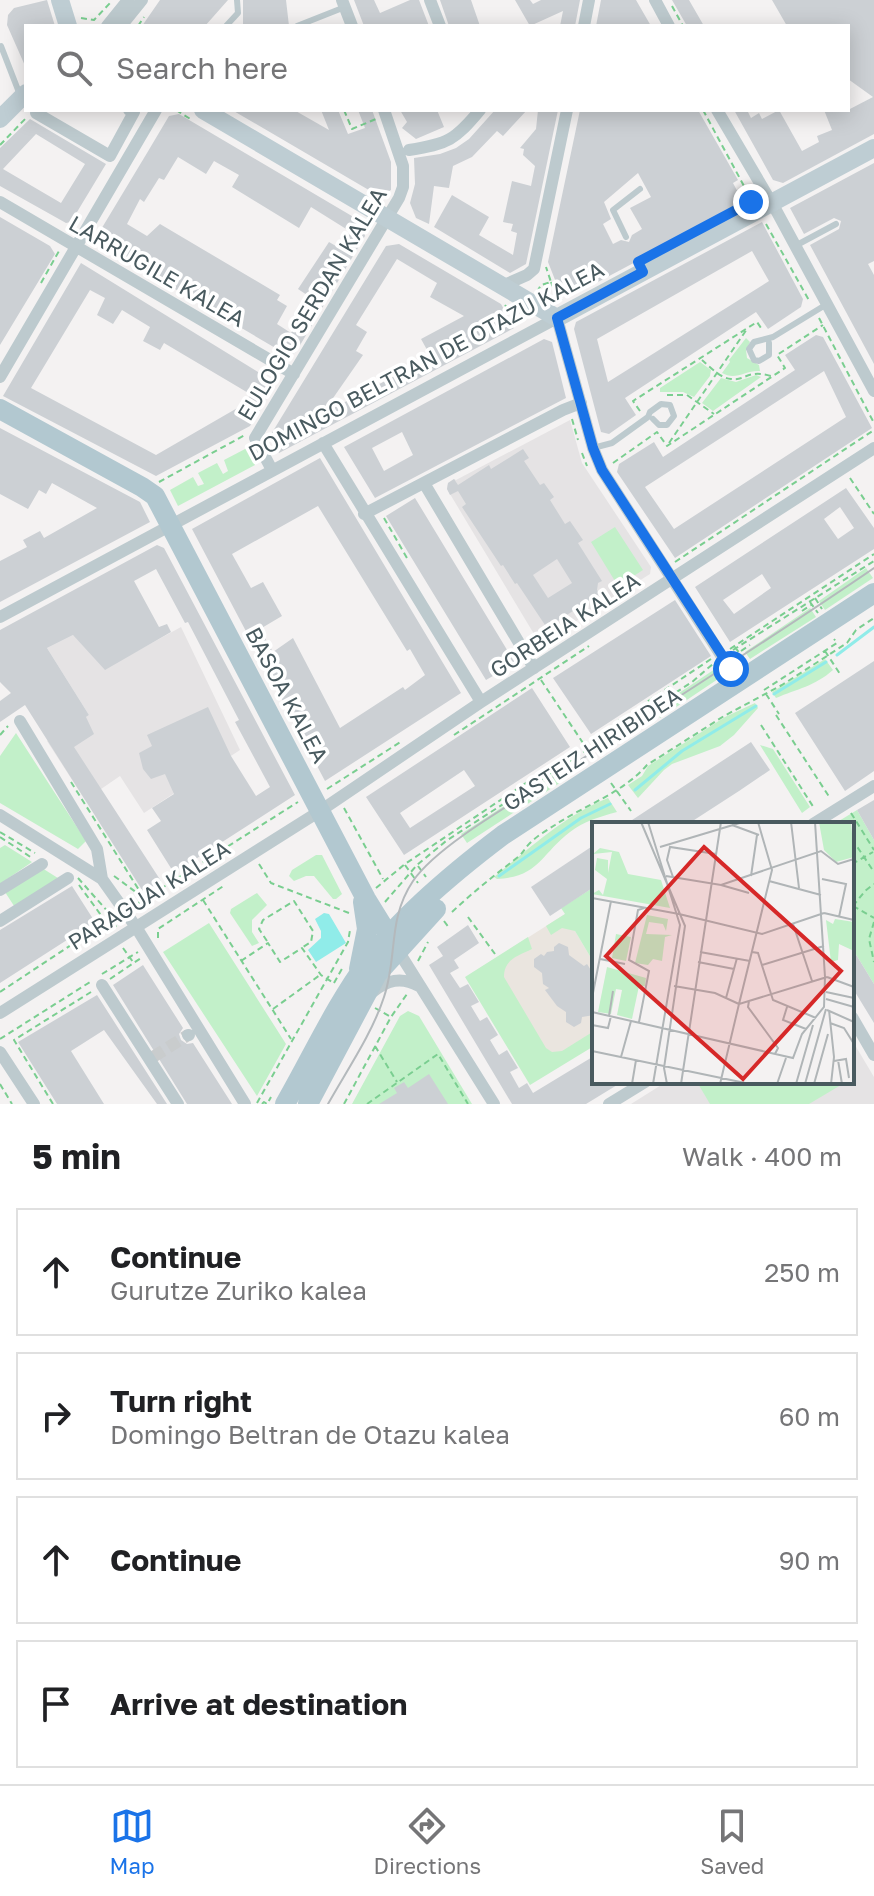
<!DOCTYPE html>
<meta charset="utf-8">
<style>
:root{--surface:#fff;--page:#f6f6f6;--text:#202124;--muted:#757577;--line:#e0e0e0;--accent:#1a73e8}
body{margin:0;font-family:"Golos Text",sans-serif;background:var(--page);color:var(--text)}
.stop{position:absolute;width:24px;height:24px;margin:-18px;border:6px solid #1a73e8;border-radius:50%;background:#fff}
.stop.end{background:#1a73e8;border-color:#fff;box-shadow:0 2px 8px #0008}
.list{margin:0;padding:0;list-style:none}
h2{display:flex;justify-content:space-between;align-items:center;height:104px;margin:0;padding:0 32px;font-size:34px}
h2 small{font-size:26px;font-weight:400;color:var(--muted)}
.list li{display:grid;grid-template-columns:52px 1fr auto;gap:24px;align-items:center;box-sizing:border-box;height:128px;margin:0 16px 16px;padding:0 16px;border:2px solid var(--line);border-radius:0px}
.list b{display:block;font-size:30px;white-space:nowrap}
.list p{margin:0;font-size:26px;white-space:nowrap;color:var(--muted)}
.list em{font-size:26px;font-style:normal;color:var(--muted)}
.icon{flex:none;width:44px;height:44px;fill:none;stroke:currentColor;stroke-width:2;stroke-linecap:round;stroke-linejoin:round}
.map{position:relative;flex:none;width:874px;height:1104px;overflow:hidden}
.search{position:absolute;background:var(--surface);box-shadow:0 4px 20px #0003;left:24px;right:24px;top:24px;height:88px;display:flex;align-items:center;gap:20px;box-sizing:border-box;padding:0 28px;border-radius:0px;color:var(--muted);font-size:30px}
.sheet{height:680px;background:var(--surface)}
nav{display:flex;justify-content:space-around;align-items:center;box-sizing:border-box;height:112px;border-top:2px solid var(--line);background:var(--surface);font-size:22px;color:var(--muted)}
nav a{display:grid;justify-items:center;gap:4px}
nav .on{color:var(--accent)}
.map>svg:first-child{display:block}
.commercial{fill:#eae5df}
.education{fill:#e5e3e4}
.green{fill:#c2f0c9}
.water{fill:#90ece9}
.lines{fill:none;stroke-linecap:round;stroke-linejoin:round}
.stream{stroke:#90ece9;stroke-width:3}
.building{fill:#ccd0d4;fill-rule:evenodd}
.street-tunnel{stroke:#c9cccd;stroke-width:12;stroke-dasharray:12 6;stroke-linecap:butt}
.path{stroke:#7ace90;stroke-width:2;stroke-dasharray:6 4;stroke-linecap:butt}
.lane{stroke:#bdcace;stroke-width:6}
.street{stroke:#bdcace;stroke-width:12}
.secondary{stroke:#becdd3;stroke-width:18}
.primary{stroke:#b2c8d0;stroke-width:20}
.tram{stroke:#b4b9bc;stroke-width:2}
.route{stroke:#1a73e8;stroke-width:10}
.labels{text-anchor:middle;stroke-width:7;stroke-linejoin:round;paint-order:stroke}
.street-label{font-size:22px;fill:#495a5f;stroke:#fff}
.inset-road{fill:none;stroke:#b0b5b7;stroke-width:2}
.view{fill:#d62828;fill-opacity:0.15;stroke:#d62828;stroke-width:4}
.inset-edge{fill:none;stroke:#495a5f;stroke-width:4}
</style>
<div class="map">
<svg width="874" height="1104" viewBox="0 0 874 1104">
<rect width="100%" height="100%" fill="#f4f2f2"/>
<path class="commercial" d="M565 914 594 963V1044L535 1079 472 973Z"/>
<path class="education" d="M570 420 582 463 651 567 650 574 540 644 447 489 448 483 454 479 456 480Z
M181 627 240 750 144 813 120 776 85 800 47 741 89 715 47 648 73 635 119 661Z
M852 1040 874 1077V1104H631L666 1082H852Z"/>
<path class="green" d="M746 338 750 342 746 350 747 358 759 365 760 371C745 370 736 381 722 373L730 362 729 360Z
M700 362 711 370 710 376 694 397 683 392H660V388Z
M756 375 761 377 713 411 702 403 721 378 736 382Z
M247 448 255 465 178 506 170 490 193 477 198 486 204 484 198 473 217 463 223 474 228 471 224 460Z
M615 527 643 570 618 586 591 542Z
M866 568 873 578 825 610 819 601Z
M810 608 816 617 750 659 745 652Z
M825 659 833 670C815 686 797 689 776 698L772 692Z
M715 669 721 677 660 718 655 709Z
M755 703 758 708 734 735 720 746 672 764 664 770 638 798 628 785 642 776 648 766 725 717Z
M16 733 86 841 78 849 0 803V756Z
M760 745 773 749 810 807 802 813Z
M576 760 581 769 526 805 520 796Z
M608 798 617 812C599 817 584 821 570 832 541 854 539 877 497 879L494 877C531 847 564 816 608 798Z
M513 800 519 809 467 843 461 834Z
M857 810 874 840V984L852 948V824H834Z
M5 845 32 862 0 884V848Z
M316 855H322L342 894 336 899H333L314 876H306L294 881 289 876 292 870Z
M42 868 61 880 16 909 5 892Z
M594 887V963L575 931 562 928 551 935 546 926 565 914 561 908Z
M257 893 267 905 252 920V932L259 943 252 946 230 913 231 909Z
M209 923 286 1044 257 1096 163 952Z
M528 937 532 949C518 956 504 959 504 977L546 1048 552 1052 562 1051 594 1031V1046L530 1085 465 977Z
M408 1011 419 1016 472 1104H352L400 1016Z
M697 1082H846L809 1104H710Z"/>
<path class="water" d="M324 913 329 914 346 943 316 962 308 950 321 938V931L315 919Z"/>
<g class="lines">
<path class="stream" d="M837 655 874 627
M774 694 826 662
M635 790 682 751 756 706
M499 876 581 818 610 804"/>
</g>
<path class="building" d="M47 0 55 26H26V68L7 25 8 15 14 8Z
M160 0H228L205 26H142Z
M243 0H286L289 26H243Z
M354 0H374L380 13 410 0H419L429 26H364Z
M440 0H471L480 26H449Z
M515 0H530L533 4 541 0H580L575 26H560L563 11 530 26Z
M601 0H636L651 26H596Z
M672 0H689L704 26H687Z
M772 0H874V134L783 183 773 180 734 110H747L751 118 759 113 762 119 779 110 802 151 819 142 817 136 832 130 824 110H848L873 97 848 79V26H787Z
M232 110H294L329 130 321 110H338L348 134 365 128 358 110H372L391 162V190L379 196Z
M400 110H437L444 127 416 139 402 128 407 122Z
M495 110H527L503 136 497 131 472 157 453 166 449 188 434 186 429 224 416 218 410 203 415 184 414 158 440 154 456 148 469 139Z
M538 110H558L526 264 510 273 434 227 452 195 489 217 479 235 513 255 517 233 511 231 513 224 503 222 512 181 531 186 535 166 523 155 524 149 520 148 536 129Z
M580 110H698L738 180 733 183 744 204 568 298 561 295 548 262ZM638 173 651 197 630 208 642 229 632 235 629 242 621 240 613 244 603 224 611 219 604 202Z
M179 114 362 222 365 236 296 352 289 356 100 245 97 236 147 153 169 116ZM178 157 206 174 214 161 239 175 232 187 299 228 311 207 351 232 341 249 329 242 298 289 313 299 291 333 277 324 287 306 277 300 280 295 160 224 147 236 127 224 140 199 144 202 159 178 164 180Z
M30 119 106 164 71 222 66 223 0 186V148ZM36 134 85 164 61 203 3 169Z
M874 163V261L868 264 874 275V364L810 245 839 229 841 221 834 218 804 234 790 208Z
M0 217 50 246 55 254 0 345Z
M762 222 803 299 801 307 768 329 756 312 625 398 636 415 609 434 601 432 574 329 576 322ZM752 251 769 281 608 382 597 339Z
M399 244 501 304 514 328 279 453 270 436 386 246ZM397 259 437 283 430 297 464 316 421 339 431 357 322 414 363 355 356 351 367 332 356 325Z
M81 263 271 380 273 388 250 426 156 476 3 396ZM90 290 105 298 97 315 113 324 122 310 150 327 143 341 160 350 164 343 250 394 246 403 156 455 31 388Z
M816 335 823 337 872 428 675 558 617 472 619 464 654 442 663 457 795 370 785 355ZM824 371 846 417 674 529 645 487Z
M544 339 552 342 566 398 375 498 344 447ZM402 432 413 455 384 471 372 448Z
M0 428 140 502 150 522 0 602V561L27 547 23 540 40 531 44 538 97 508 52 483 46 494 39 490 28 509 0 494Z
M523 449 529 458 524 461 540 485 544 483 554 497 550 500 565 524 570 521 583 540 578 543 602 581 598 583 597 590 599 594 547 628 517 583 515 584 503 565 501 566 462 507 466 504 458 491 450 495 447 489 448 483 454 479 458 485 489 465 491 469ZM557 559 572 583 548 598 533 575Z
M320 458 461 693 325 781 192 529ZM318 506 407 651 410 649 425 675 405 690 403 687 340 728 293 638 273 652 260 629 282 616 263 582 251 588 232 554Z
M846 488 874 528V549L730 642 695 587ZM840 507 854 528 838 539 824 519ZM762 574 771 588 734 614 723 600Z
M415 498 515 663 486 680 386 516Z
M157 545 164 548 295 795 174 873 147 830 161 821 152 808 174 794 165 774 151 779 143 769 139 753 152 746 147 735 208 707 231 756 256 796 270 787 235 722 239 720 188 622 185 623 156 569 134 581 159 627 167 624 171 632 105 670 73 635 47 648 89 715 86 717 94 734 74 747 161 881 144 893 25 705 0 722V701L11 693 0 682V630Z
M675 600 711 656 591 734 553 678Z
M874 661V771L845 791 795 713Z
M532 688 570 747 404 855 366 797ZM464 770 475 786 410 828 400 813Z
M751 742 770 770 739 791 688 824H626Z
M874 800V840L857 810Z
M594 845V887L550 916 531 887Z
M72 886 95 922 0 983V930Z
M468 925 479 943 454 960 459 968 450 973 460 988 468 984 479 1002 471 1006 480 1021 487 1017 498 1035 490 1040 499 1055 507 1050 518 1068 510 1072 519 1088 527 1083 533 1093 594 1056V1082H622L586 1104H512L429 965 443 956 437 947Z
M559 943 568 947 569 955 584 966 587 964 594 975V1015L582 1017 581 1023 574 1027 566 1022V1012L557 1006 545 990 549 988 543 984 542 973 534 967V959L541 954 544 956 547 952 554 951V947Z
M852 948 874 984V1023L852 987Z
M143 965 183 1028 179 1034 181 1040 187 1044 193 1043 232 1104H187L113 985Z
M97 995 167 1104H157L104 1030 71 1051 104 1104H57L18 1042Z
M429 1074 448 1104H379L397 1093 394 1088 404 1082 408 1088Z"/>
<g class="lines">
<path class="street-tunnel" d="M153 1057 188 1035"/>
<path class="path" d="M672 6 683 26
M81 18 94 20 111 2
M138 26 144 17
M176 110 192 120
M344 110 352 129 376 119
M703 110 751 199
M0 145 27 117
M766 224 810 302
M551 282 557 298 562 300
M41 283 59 251
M537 292 541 285 551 282 546 267
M505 305 517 322
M819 318 874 423
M518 324 524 315
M702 360C710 367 720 378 731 379 746 381 747 369 771 376
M667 395H687L714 414
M640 411 633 401 757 322 763 331
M572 419 578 440
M669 443 747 329
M582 453 587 466
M613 463 657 432 667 446 785 368 777 355 823 325
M850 478 874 514
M159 482 245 435
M384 518 407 558
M675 562 874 430
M815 598 822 609
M810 602 818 613
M802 611 811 605
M735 647 743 658
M730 649 874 554
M733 650 874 561
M741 651 750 645
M825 651 840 674
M541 680 593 758
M764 690 837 643 834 639
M766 694 779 714
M776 715 830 798
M761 725 814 808
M0 735 8 726
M454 735 589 646
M71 782 144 898
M611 783 631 811
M327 789 402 741
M344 808 383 879
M851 813 874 850
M0 832 35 853
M0 837 32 858
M852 839 874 872
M259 864 271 883 349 913
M852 864 873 852
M405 865 418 883
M418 866 426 877
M114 876 144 898
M78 878 109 913 116 927
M79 885 106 922 116 917
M376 888 405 864 711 659
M203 900 291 1039
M385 902 417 865 446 841 692 682 714 663
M135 905 298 802
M853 906 865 891 874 884
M853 906 874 918
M452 912C473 892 495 875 518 857 523 853 525 848 530 843 537 836 547 830 555 825 585 805 623 793 647 765L724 716 782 685 847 643 856 630 874 618
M468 917 495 954
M444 921 450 929
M874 922 869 939 874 962
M158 938V929L225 885
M267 941 259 929 263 920 294 901 313 931 311 942 303 947
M123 948 133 962
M241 961 268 943 280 962 302 948 321 975 332 982
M418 961 428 942
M102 974 138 952
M110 979 141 958
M334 983 343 967
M0 992 106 922 111 929
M375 1008 391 1017
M273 1009 320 975
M0 1039 90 982
M375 1046 397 1082
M0 1084 12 1104
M257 1103 348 942 350 930
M53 1104 14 1040 91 992
M262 1104 264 1102 267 1104 271 1097
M344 1104 391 1017 407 994
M367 1104 438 1054 468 1104"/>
<path class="lane" d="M226 26 238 13 237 0
M297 26 345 7
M1 46 20 95
M626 237 613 210 640 189
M795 246 836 224
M769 343V355L759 361 754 360 749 349 754 342 773 337 827 304
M593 448 612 443 648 417 650 412 661 404 670 405 674 416 667 425H659L653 419"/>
<path class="street" d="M342 0 352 26
M430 0 440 26
M655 0 669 26
M107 26 128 0
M121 26 142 0
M584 26 589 0
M39 110 36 113 110 156 134 112 129 110
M717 110 777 212 874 391
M409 150C448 144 455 140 480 110
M0 202 294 374
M502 286 527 275 534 269 567 110
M0 377 156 110
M323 443 481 702
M272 470 255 438 399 198 403 187V166L384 110
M424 483 534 668
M364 514 563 410 581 403
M0 617 557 318 593 448 602 470 739 683
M20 721 97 849 102 879
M0 815 102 879 136 927 245 1104
M813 824 874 786
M0 890 42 864
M0 921 68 878
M397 949 494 1104
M102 985 178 1104
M371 993C387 980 401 976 419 986
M0 1013 320 811 481 702 874 448
M852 1017 874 1055
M188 1035H189
M0 1052 34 1104
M609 1104 645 1082"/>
<path class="secondary" d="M60 0 68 26
M203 110 557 318 874 148
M0 119 26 93"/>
<path class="primary" d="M0 409 142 487 155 496 366 899 395 946
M359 969 367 929 363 902
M285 1104C312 1057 336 1004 369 960 402 915 458 869 503 835L874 593
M308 1104 377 974 436 909"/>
<path class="tram" d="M328 1104C347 1070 372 1034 384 997 398 956 387 920 413 881 438 845 515 802 554 777 661 708 769 640 874 568"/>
</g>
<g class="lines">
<path class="route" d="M731 669 602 470 593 448 557 318 643 272 638 262 751 202"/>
</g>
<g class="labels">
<g class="street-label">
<text transform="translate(157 271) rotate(30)" y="8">LARRUGILE KALEA</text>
<text transform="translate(312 304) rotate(-59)" y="8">EULOGIO SERDAN KALEA</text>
<text transform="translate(426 361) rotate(-28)" y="8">DOMINGO BELTRAN DE OTAZU KALEA</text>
<text transform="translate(565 625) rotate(-33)" y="8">GORBEIA KALEA</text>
<text transform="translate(287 695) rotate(62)" y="8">BASOA KALEA</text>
<text transform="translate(592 749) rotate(-33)" y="8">GASTEIZ HIRIBIDEA</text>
<text transform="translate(149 895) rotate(-32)" y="8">PARAGUAI KALEA</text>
</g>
</g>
<g transform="translate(592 822)">
<rect width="262" height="262" fill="#f4f2f2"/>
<path d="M227 0H259L262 35 244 40 232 28ZM8 26 27 30 36 52 69 58 78 86 0 72 7 68 11 73 15 57 3 48 5 36 16 38V51L20 30 1 32ZM55 93 76 97 74 109 71 102 57 100 54 112 80 113 73 115 70 139 61 137 56 143 43 141ZM243 97 262 100V129L247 122 246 138 239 140 234 98 241 102ZM24 112 39 115 34 139 20 136ZM15 145 54 156 53 164H47L40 197 25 193 30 168 24 167 19 192 6 190Z" fill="#c2f0c9"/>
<path class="inset-road" d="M49 0 93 104 72 246 75 262M56 0 88 103 61 262M199 0 207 66M223 0 233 155M140 3 167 13M68 25 151 0M74 54 129 63 229 29 246 42 262 37M159 54 165 13M81 55 75 38 78 25 124 32M230 57 254 62 247 95M177 59 229 73M129 63 157 71M0 76 87 92M232 91 262 98M87 92 170 112 232 91M201 102 220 159M108 130 158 139M160 130 166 131 181 178 224 196M8 137 33 142M106 140 142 147M170 143 232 124M235 155 262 165M82 164 123 171 147 182 180 48 166 0M234 170 262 176M0 176 19 79M134 176 145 136M234 177 262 185M157 179 156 185 186 226 183 232M195 185 191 198 214 207M235 188 262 200M237 188 242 235 239 262M0 190 201 236 210 212 232 185 233 155M17 194 21 169M47 200 57 149 37 138 46 88 52 86M238 201 252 206 262 222M0 203 16 206 19 194M0 229 67 243M29 235 39 199M246 238 250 262M242 239 254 237 257 256M67 243 158 262M40 262 44 238M89 262 129 0M128 262 147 182 235 155M185 262 194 236M204 262 221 203M213 262 234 187M222 262 236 212"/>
<path class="view" d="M112 25 249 149 151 257 14 134Z"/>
<rect width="262" height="262" class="inset-edge"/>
</g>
</svg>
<div class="stop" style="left:731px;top:669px"></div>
<div class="stop end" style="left:751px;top:202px"></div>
<div class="search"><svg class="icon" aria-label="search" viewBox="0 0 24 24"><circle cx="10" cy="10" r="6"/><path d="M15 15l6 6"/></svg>Search here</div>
</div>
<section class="sheet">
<h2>5 min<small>Walk · 400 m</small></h2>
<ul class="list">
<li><svg class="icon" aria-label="ahead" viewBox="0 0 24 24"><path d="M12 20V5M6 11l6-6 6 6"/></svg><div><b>Continue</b><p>Gurutze Zuriko kalea</p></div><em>250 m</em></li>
<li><svg class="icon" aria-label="right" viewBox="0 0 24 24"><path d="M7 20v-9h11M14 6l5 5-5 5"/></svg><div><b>Turn right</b><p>Domingo Beltran de Otazu kalea</p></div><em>60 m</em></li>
<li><svg class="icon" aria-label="ahead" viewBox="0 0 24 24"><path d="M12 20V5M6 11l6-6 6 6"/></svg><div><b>Continue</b></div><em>90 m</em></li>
<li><svg class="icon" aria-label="arrive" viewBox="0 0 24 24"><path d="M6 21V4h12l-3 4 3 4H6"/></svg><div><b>Arrive at destination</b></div></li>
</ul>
</section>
<nav>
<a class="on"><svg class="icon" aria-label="map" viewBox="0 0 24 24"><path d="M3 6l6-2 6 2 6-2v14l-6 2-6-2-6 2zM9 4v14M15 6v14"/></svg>Map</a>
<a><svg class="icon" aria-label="directions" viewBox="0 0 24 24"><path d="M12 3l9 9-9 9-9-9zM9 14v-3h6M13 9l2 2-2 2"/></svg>Directions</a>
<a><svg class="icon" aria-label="saved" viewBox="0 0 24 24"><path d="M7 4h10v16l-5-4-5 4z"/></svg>Saved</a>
</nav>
